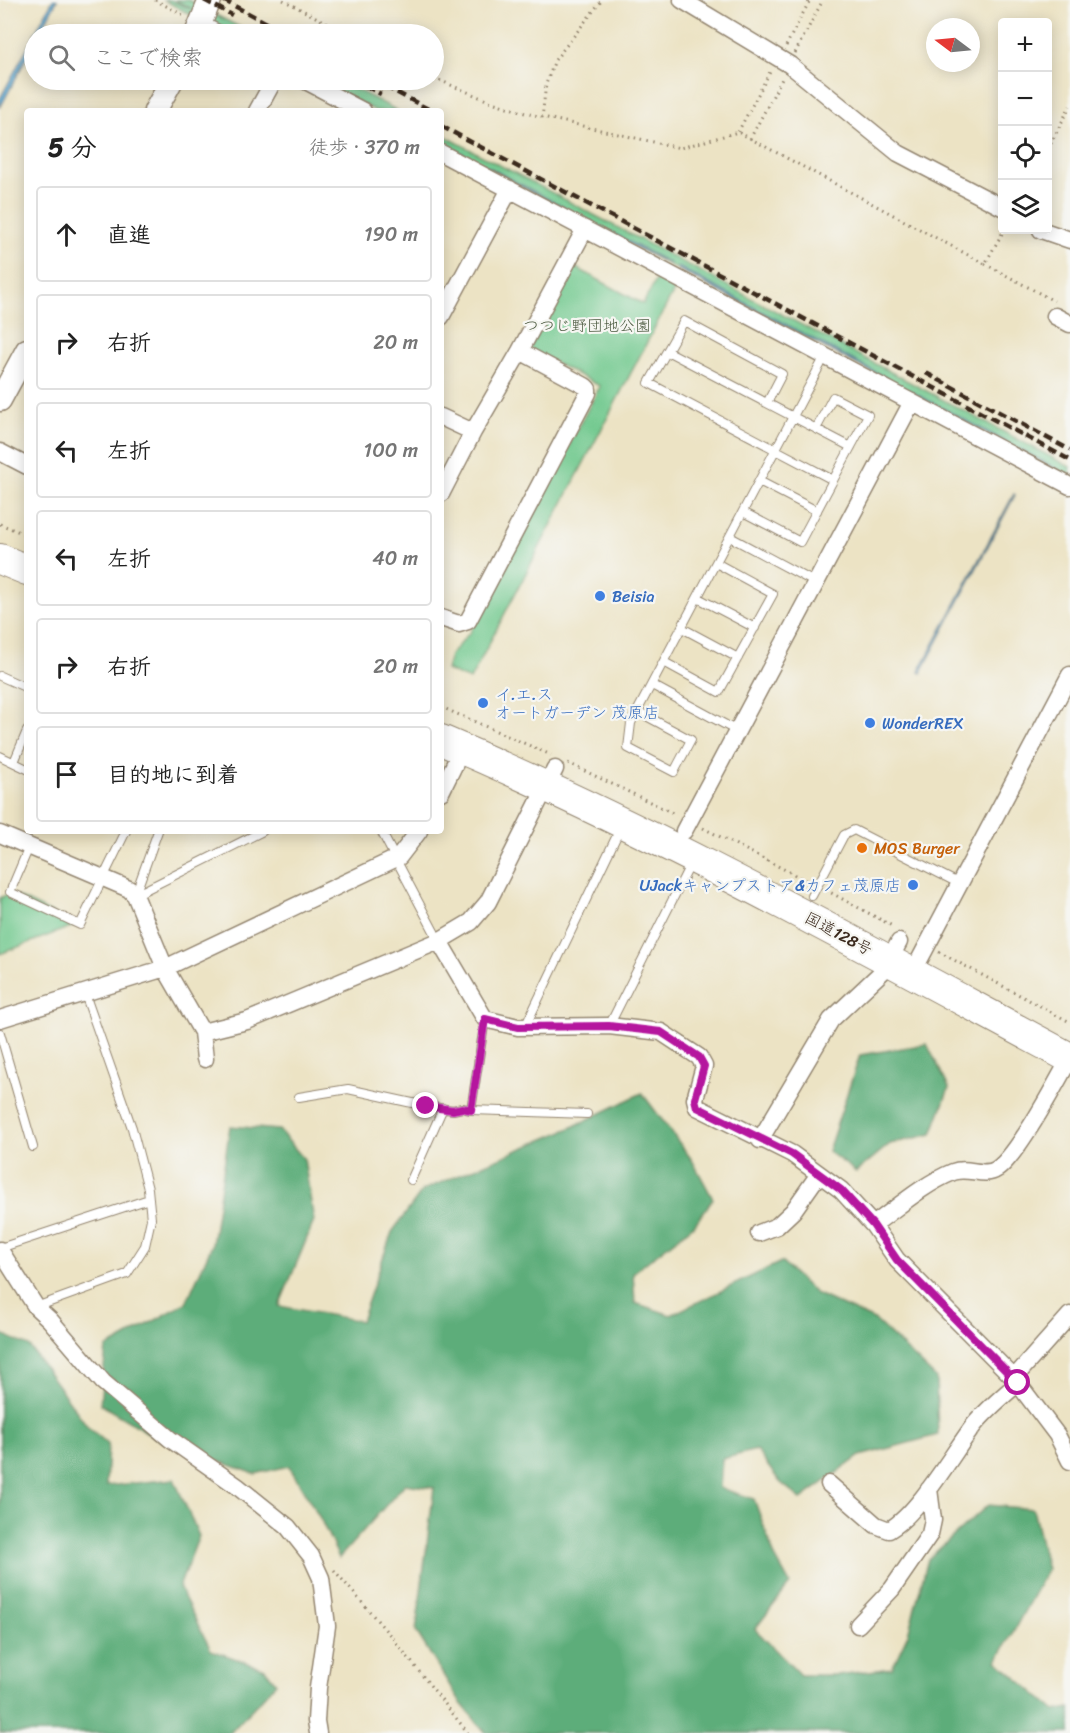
<!DOCTYPE html>
<html lang="ja">
<meta charset="utf-8">
<style>
:root{--surface:#fff;--page:#f2f2f2;--text:#222;--muted:#767676;--line:#e0e0e0}
body{margin:0;font-family:Sriracha,"Klee One",sans-serif;background:var(--page);color:var(--text)}
.controls{position:absolute;right:18px;top:18px;display:grid;overflow:hidden;border-radius:6px;box-shadow:0 3px 15px #0003}
.controls button{width:54px;height:54px;display:grid;place-items:center;padding:0;border:0;border-bottom:2px solid var(--line);background:var(--surface);color:var(--text);font:30px sans-serif}
.compass{position:absolute;left:926px;top:18px;width:54px;height:54px;border-radius:50%;background:var(--surface);box-shadow:0 3px 15px #0003;rotate:286deg}
.stop{position:absolute;width:18px;height:18px;margin:-14px;border:4px solid #b5179e;border-radius:50%;background:#fff}
.stop.end{background:#b5179e;border-color:#fff;box-shadow:0 2px 6px #0008}
.list{margin:0;padding:0;list-style:none}
h2{display:flex;justify-content:space-between;align-items:center;height:78px;margin:0;padding:0 24px;font-size:26px}
h2 small{font-size:20px;font-weight:400;color:var(--muted)}
.list li{display:grid;grid-template-columns:39px 1fr auto;gap:18px;align-items:center;box-sizing:border-box;height:96px;margin:0 12px 12px;padding:0 12px;border:2px solid var(--line);border-radius:6px}
.list b{display:block;font-size:22px;white-space:nowrap}
.list em{font-size:20px;font-style:normal;color:var(--muted)}
.icon{flex:none;width:33px;height:33px;fill:none;stroke:currentColor;stroke-width:2;stroke-linecap:round;stroke-linejoin:round}
.map{position:relative;flex:none;width:1070px;height:1733px;overflow:hidden}
.search{position:absolute;background:var(--surface);box-shadow:0 3px 15px #0003;left:24px;top:24px;width:420px;height:66px;display:flex;align-items:center;gap:15px;box-sizing:border-box;padding:0 21px;border-radius:33px;color:var(--muted);font-size:22px}
.panel{position:absolute;background:var(--surface);box-shadow:0 3px 15px #0003;left:24px;top:108px;width:420px;height:726px;border-radius:6px}
.map>svg:first-child{display:block}
.green{fill:#72c98f;stroke:#567a56;stroke-width:1.5}
.forest{fill:#5dad7a;stroke:#4c6c4c;stroke-width:1.5}
.water{fill:#5dacd7;stroke:#4c6b7a;stroke-width:1.5}
.lines{fill:none;stroke-linecap:round;stroke-linejoin:round}
.lane-casing{stroke:#948671;stroke-width:10}
.street-casing{stroke:#948671;stroke-width:19}
.secondary-casing{stroke:#948671;stroke-width:25}
.highway-casing{stroke:#948671;stroke-width:32}
.path{stroke:#948671;stroke-width:3;stroke-dasharray:1.5 4.5;stroke-linecap:butt}
.lane{stroke:#fff;stroke-width:8}
.street{stroke:#fff;stroke-width:16}
.secondary{stroke:#fff;stroke-width:22}
.highway{stroke:#fff;stroke-width:30}
.rail{stroke:#3b2a1e;stroke-width:4.5;stroke-dasharray:9 4.5;stroke-linecap:butt}
.route{stroke:#b5179e;stroke-width:8}
.shop-dot{fill:#3f7fe0;stroke:#f6f6f2;stroke-width:2}
.food-dot{fill:#e8710a;stroke:#f6f6f2;stroke-width:2}
.labels{text-anchor:middle;stroke-width:4.5;stroke-linejoin:round;paint-order:stroke}
.park-label{font-size:16px;fill:#4c5a40;stroke:#f6f6f2}
.shop-label{font-size:16px;fill:#366cbe;stroke:#f6f6f2;text-anchor:start}
.food-label{font-size:16px;fill:#c56008;stroke:#f6f6f2;text-anchor:start}
.street-label{font-size:16px;fill:#3b2a1e;stroke:#f6f6f2}
</style>
<div class="map">
<svg width="1070" height="1733" viewBox="0 0 1070 1733">
<rect width="100%" height="100%" fill="#f6f6f2"/>
<filter id="ink" filterUnits="userSpaceOnUse"><feTurbulence type="fractalNoise" baseFrequency=".0167" numOctaves="2"/><feDisplacementMap in="SourceGraphic" scale="12" xChannelSelector="R" yChannelSelector="G"/><feConvolveMatrix kernelMatrix="1 2 1 2 8 2 1 2 1" color-interpolation-filters="sRGB"/></filter>
<filter id="wash" filterUnits="userSpaceOnUse"><feTurbulence type="fractalNoise" baseFrequency=".008" numOctaves="4" result="noise"/><feDisplacementMap in="SourceGraphic" scale="24" xChannelSelector="R" yChannelSelector="G"/><feGaussianBlur stdDeviation="1.35" result="paint"/><feColorMatrix in="noise" values="0 0 0 0 0 0 0 0 0 0 0 0 0 0 0 0 0 1.4 0 .05"/><feComposite in="paint" operator="in"/></filter>
<g filter="url(#wash)">
<rect width="100%" height="100%" fill="#ece3c4"/>
<path class="green" d="M164 0H171L190 9 191 8 175 0H188L198 5 194 14 191 15Z
M212 13 253 34H231L211 24Z
M316 80H338L398 111H376Z
M441 134 1070 467V476L441 145Z
M573 266 643 304 658 276 677 285 470 680 446 670 450 655 470 632 600 386 532 351 531 346Z
M10 893 76 925 0 954V898Z"/>
<path class="forest" d="M927 1044 949 1088 932 1134 890 1144 856 1172 828 1151 860 1055Z
M642 1093 692 1160 713 1199 695 1224 633 1273 635 1303 671 1315 781 1262 815 1293 876 1321 936 1378 938 1435 860 1456 801 1499 780 1482 756 1450 722 1459 720 1488 754 1499 775 1557 790 1584 755 1629 800 1675H838L892 1668 908 1634 928 1559 988 1505 1033 1509 1047 1570 997 1661 1056 1711 1070 1708V1733H486L460 1702 416 1631 434 1488 405 1484 339 1558 320 1518 289 1466 255 1474 160 1440 100 1404 106 1348 186 1303 212 1245 230 1126 279 1130 304 1159 314 1221 279 1306 361 1321 392 1232 423 1190 568 1129Z
M0 1333 29 1346 88 1427 108 1444 106 1486 174 1479 199 1536 179 1587 211 1650 265 1669 276 1683 230 1733H0Z"/>
<path class="water" d="M53 0H57L39 34H34V43L0 108V99Z
M441 142 669 263V264L624 242Z
M678 267 1070 476V478L677 269Z
M1014 494 1015 495 921 673 919 672Z"/>
</g>
<g filter="url(#ink)">
<g class="lines">
<defs>
<path id="lane" d="M667 351 851 447
M767 403 782 374 684 321 649 383 833 480
M759 481 817 511
M743 512 800 542 868 415 833 397 816 429
M730 537 816 583
M698 598 755 628
M682 628 738 658
M664 662 719 692 773 594 716 563
M0 676 27 688
M652 685 737 731
M637 711 691 740 674 772 628 748 631 723 825 356
M0 756 27 769
M14 762 27 731
M381 831 439 941
M29 847 10 892 80 925 126 831
M135 895 263 831
M135 895 158 831
M812 896 844 835 854 830 960 884
M609 1026 691 863
M525 1027 620 829
M0 1033 33 1147
M299 1097 348 1089 426 1106 453 1110 462 1108 471 1110 485 1019
M471 1110 587 1114
M411 1180 443 1108
M0 1248 149 1199
M36 1307 127 1274 145 1246 151 1219 148 1189 132 1128 85 994"/>
<path id="street" d="M682 0 790 65 898 153 1002 207
M199 24 219 34
M304 80 363 111
M257 111 274 80
M441 153 1070 486
M1041 230 1070 240
M1055 316 1070 324
M441 317 510 189
M441 417 473 432
M0 452 27 466
M441 494 473 432 520 351 585 229
M441 618 459 624 468 621 588 393V389L585 386 520 351
M441 792 462 749
M684 831 912 402
M0 834 129 889 135 895 165 968 202 1032 205 1059
M439 941 485 1019 518 1027 609 1026 661 1032 699 1057 704 1066 695 1099 697 1107 792 1154 841 1190 873 1225 897 1260 1014 1378 1057 1435 1070 1461
M913 972 1070 675
M0 1019 165 968 399 857 419 831
M202 1032 247 1021 439 941 471 922 488 902 555 769
M760 1140 831 1020 884 970 899 942
M873 1225C898 1207 924 1184 953 1172 968 1166 984 1178 997 1169 1017 1156 1057 1082 1070 1058
M759 1233 777 1226 793 1211 819 1174
M0 1250 36 1307 50 1320 103 1382 170 1439 237 1486 288 1527 311 1556 321 1578 327 1626 318 1688 316 1721 318 1733
M1014 1378 1070 1315
M829 1484 876 1525 889 1530C919 1513 952 1454 974 1425 987 1409 1003 1396 1018 1383
M858 1625 892 1589 930 1534 933 1520 929 1489"/>
<path id="secondary" d="M196 34 210 0
M155 111 172 80
M0 400 27 350"/>
<path id="highway" d="M0 559 27 570
M441 740C658 832 863 947 1070 1058"/>
</defs>
<use href="#lane" class="lane-casing"/>
<use href="#street" class="street-casing"/>
<use href="#secondary" class="secondary-casing"/>
<use href="#highway" class="highway-casing"/>
<path class="path" d="M155 0 185 16
M283 0 348 34
M786 46 810 0
M795 53 823 0
M434 78 489 101 525 113 680 148 738 132 985 264 1004 230
M542 118 546 84 555 60 602 0
M738 132 771 70
M750 139 783 77
M1048 142 1053 145
M1048 149 1070 106
M985 264 1054 301
M0 524 27 535
M441 707 551 755
M568 763 675 814
M703 828 809 882
M826 890 894 927
M939 952 1070 1022
M334 1570 395 1641 468 1733"/>
<use href="#lane" class="lane"/>
<use href="#street" class="street"/>
<use href="#secondary" class="secondary"/>
<use href="#highway" class="highway"/>
<path class="rail" d="M204 0 232 15
M223 0 288 34
M354 80 381 94
M373 80 432 111
M441 126 1070 460
M926 373 1070 450"/>
</g>
</g>
<g class="lines" filter="url(#ink)">
<path class="route" d="M426 1106 453 1110 462 1108 471 1110 485 1019 518 1027 609 1026 661 1032 699 1057 704 1066 695 1099 697 1107 792 1154 841 1190 873 1225 897 1260 1018 1383"/>
</g>
<g class="shop-dot">
<circle cx="600" cy="596" r="6"/>
<circle cx="483" cy="703" r="6"/>
<circle cx="870" cy="723" r="6"/>
<circle cx="913" cy="885" r="6"/>
</g>
<circle class="food-dot" cx="862" cy="848" r="6"/>
<g class="labels">
<g class="park-label">
<text x="587" y="331">つつじ野団地公園</text>
</g>
<g class="shop-label">
<text x="612" y="602">Beisia</text>
<text x="495" y="700">イ.エ.ス<tspan x="495" dy="18">オートガーデン 茂原店</tspan></text>
<text x="882" y="729">WonderREX</text>
<text x="901" y="891" text-anchor="end">UJackキャンプストア&amp;カフェ茂原店</text>
</g>
<g class="food-label">
<text x="874" y="854">MOS Burger</text>
</g>
<g class="street-label">
<text transform="translate(839 933) rotate(28)" y="6">国道128号</text>
</g>
</g>
</svg>
<div class="controls">
<button>+</button>
<button>−</button>
<button><svg class="icon" aria-label="locate" viewBox="0 0 24 24"><circle cx="12" cy="12" r="6"/><path d="M12 2v4M12 18v4M2 12h4M18 12h4"/></svg></button>
<button><svg class="icon" aria-label="layers" viewBox="0 0 24 24"><path d="M12 4l9 5-9 5-9-5zM3 14l9 5 9-5"/></svg></button>
</div>
<svg class="compass" viewBox="-18 -18 36 36"><path d="M0-13l5 13h-10z" fill="#e53935"/><path d="M0 13l5-13h-10z" fill="#767676"/></svg>
<div class="stop" style="left:1018px;top:1383px"></div>
<div class="stop end" style="left:426px;top:1106px"></div>
<div class="search"><svg class="icon" aria-label="search" viewBox="0 0 24 24"><circle cx="10" cy="10" r="6"/><path d="M15 15l6 6"/></svg>ここで検索</div>
<section class="panel">
<h2>5 分<small>徒歩 · 370 m</small></h2>
<ul class="list">
<li><svg class="icon" aria-label="ahead" viewBox="0 0 24 24"><path d="M12 20V5M6 11l6-6 6 6"/></svg><div><b>直進</b></div><em>190 m</em></li>
<li><svg class="icon" aria-label="right" viewBox="0 0 24 24"><path d="M7 20v-9h11M14 6l5 5-5 5"/></svg><div><b>右折</b></div><em>20 m</em></li>
<li><svg class="icon" aria-label="left" viewBox="0 0 24 24"><path d="M17 20v-9H6M10 6l-5 5 5 5"/></svg><div><b>左折</b></div><em>100 m</em></li>
<li><svg class="icon" aria-label="left" viewBox="0 0 24 24"><path d="M17 20v-9H6M10 6l-5 5 5 5"/></svg><div><b>左折</b></div><em>40 m</em></li>
<li><svg class="icon" aria-label="right" viewBox="0 0 24 24"><path d="M7 20v-9h11M14 6l5 5-5 5"/></svg><div><b>右折</b></div><em>20 m</em></li>
<li><svg class="icon" aria-label="arrive" viewBox="0 0 24 24"><path d="M6 21V4h12l-3 4 3 4H6"/></svg><div><b>目的地に到着</b></div></li>
</ul>
</section>
</div>
